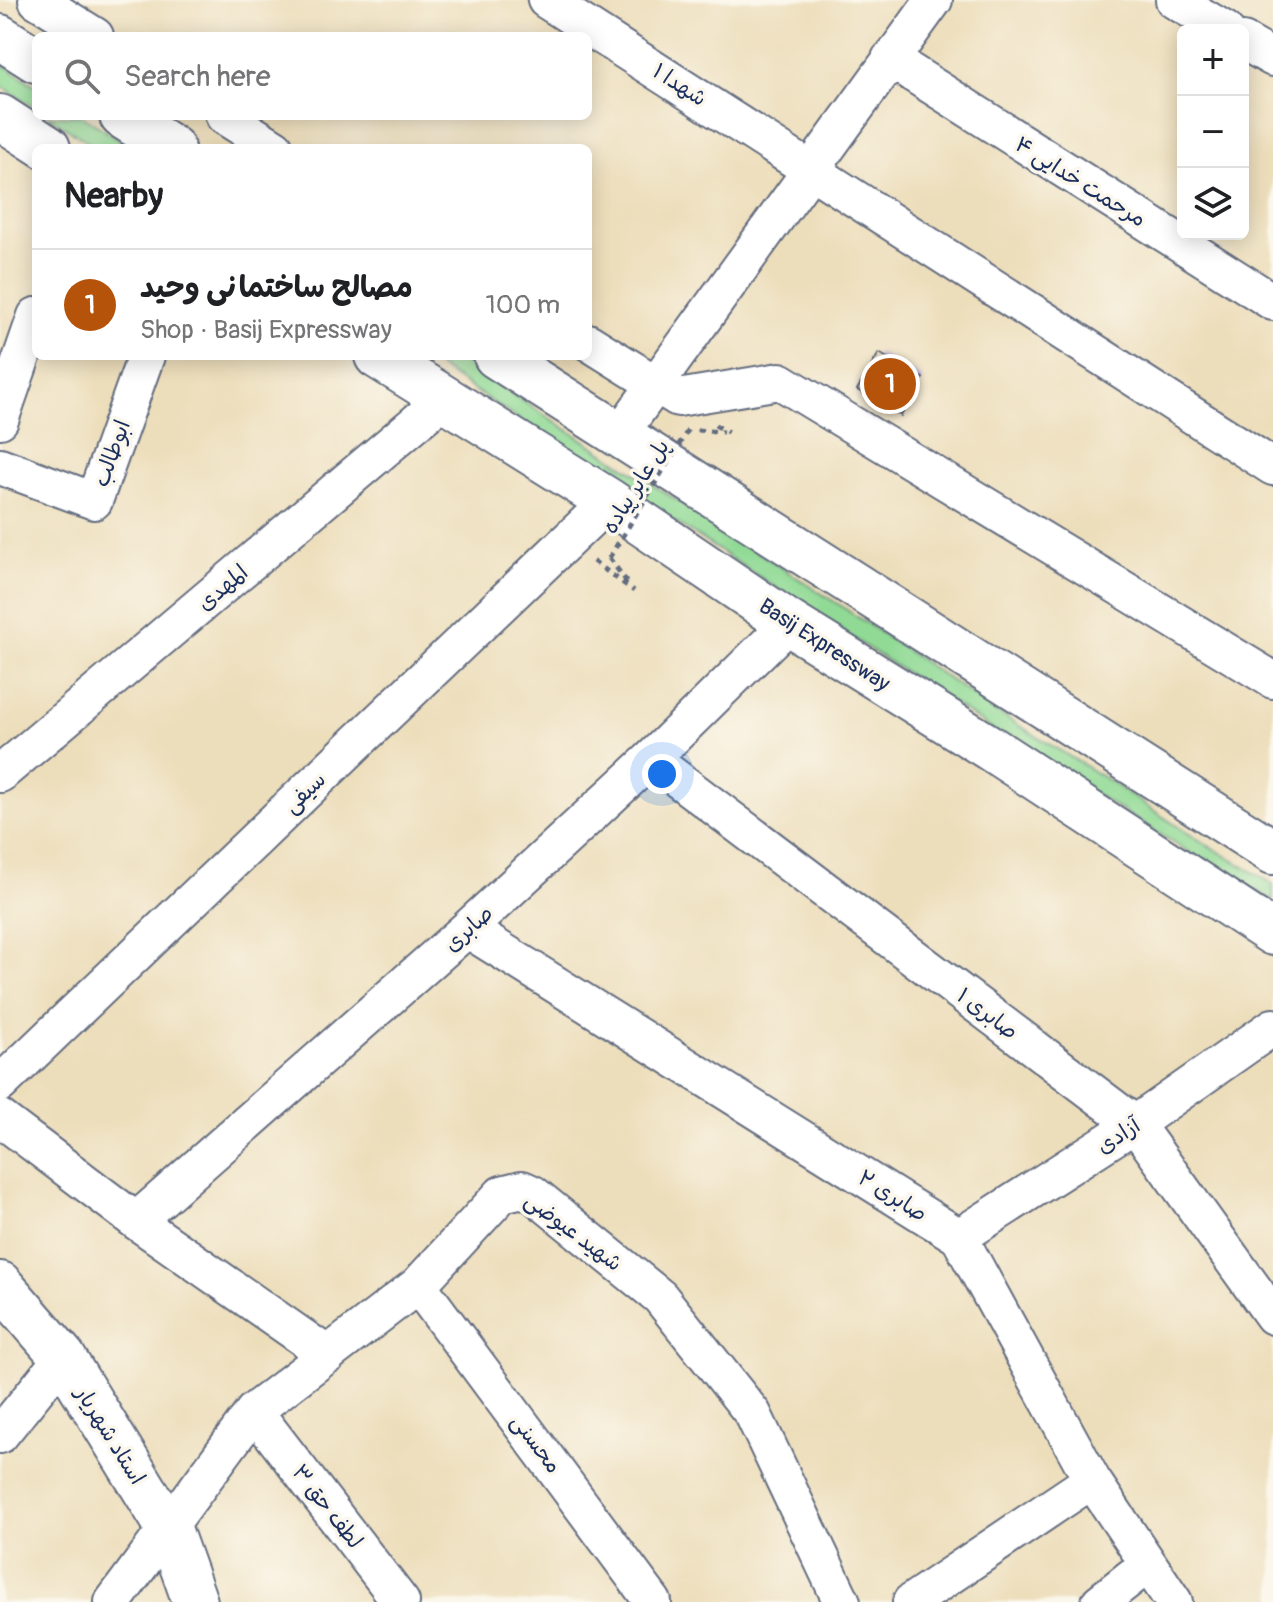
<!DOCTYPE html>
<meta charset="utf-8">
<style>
:root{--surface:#fff;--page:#f2f2f2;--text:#202124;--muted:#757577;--line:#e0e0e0;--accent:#b45309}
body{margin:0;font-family:Pangolin,"Playpen Sans Arabic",sans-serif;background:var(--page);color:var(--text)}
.controls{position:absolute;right:24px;top:24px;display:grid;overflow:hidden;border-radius:12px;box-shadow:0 4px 20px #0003}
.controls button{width:72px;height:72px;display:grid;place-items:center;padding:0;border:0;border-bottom:2px solid var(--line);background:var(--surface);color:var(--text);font:40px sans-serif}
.you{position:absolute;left:662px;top:774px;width:28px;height:28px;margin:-20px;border:6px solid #fff;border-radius:50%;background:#1a73e8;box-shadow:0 0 0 12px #1a73e833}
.badge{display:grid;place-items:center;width:52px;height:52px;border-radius:50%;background:var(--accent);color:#fff;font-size:26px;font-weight:700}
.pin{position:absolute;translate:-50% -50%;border:4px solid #fff;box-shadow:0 2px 8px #0006}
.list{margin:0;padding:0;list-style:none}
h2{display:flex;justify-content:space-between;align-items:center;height:104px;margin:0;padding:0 32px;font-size:34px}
h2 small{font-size:26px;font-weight:400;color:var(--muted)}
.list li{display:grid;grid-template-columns:52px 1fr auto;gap:24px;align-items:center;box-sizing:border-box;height:112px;padding:0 32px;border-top:2px solid var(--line)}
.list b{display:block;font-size:30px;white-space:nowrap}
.list p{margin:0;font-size:26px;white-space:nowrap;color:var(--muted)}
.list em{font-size:26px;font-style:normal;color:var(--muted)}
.icon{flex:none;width:44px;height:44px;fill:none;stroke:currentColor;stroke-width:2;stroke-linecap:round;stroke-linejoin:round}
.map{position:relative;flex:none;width:1273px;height:1602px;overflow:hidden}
.search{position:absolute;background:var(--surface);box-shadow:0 4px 20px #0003;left:32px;top:32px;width:560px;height:88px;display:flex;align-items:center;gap:20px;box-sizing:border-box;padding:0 28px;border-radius:12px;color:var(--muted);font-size:30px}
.panel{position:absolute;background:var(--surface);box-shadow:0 4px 20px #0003;left:32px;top:144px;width:560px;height:216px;border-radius:12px}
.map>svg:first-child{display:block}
.green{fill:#91da95;stroke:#56847a;stroke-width:2}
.building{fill:#b9a9e2}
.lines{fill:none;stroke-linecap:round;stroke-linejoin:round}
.minor-casing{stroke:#646c7f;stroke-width:40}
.tertiary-casing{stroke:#646c7f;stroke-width:48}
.trunk-casing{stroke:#646c7f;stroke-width:48}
.path{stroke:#646c7f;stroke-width:5;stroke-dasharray:6 6;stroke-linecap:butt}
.minor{stroke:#fff;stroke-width:36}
.tertiary{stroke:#fff;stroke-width:44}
.trunk{stroke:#fff;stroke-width:44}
.path-bridge{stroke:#646c7f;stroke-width:5;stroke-dasharray:6 6;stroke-linecap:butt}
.labels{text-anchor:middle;stroke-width:7;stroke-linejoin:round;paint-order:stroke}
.street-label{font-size:22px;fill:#1b2f5e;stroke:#fbf7ec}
</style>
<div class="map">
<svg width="1273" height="1602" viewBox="0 0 1273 1602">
<rect width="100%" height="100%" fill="#fbf7ec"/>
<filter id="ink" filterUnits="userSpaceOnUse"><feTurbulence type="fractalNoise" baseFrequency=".0125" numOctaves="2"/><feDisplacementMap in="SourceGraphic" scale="16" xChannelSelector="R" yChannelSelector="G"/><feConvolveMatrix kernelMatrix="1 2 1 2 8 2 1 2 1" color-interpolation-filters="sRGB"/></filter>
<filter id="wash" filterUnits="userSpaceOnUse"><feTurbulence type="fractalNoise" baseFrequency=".006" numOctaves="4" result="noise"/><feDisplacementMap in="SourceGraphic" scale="32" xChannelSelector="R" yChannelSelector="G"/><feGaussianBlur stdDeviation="1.8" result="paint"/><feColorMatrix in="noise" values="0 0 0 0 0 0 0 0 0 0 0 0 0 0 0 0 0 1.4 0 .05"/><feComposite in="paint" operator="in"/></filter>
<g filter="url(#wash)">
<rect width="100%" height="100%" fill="#eddebb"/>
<path class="green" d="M0 63 36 86V108L0 85Z
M48 116H82L118 139 124 148H97Z
M422 356H453L841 606 1000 714 1103 777 1186 832 1273 884V900L1205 862 1013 743Z"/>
<g id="blocks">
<path class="building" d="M879 353 923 378 901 416 857 390Z"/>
</g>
</g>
<g filter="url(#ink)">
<use href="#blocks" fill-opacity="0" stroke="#646c7f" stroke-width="2"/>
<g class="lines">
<defs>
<path id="minor" d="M37 0 95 36
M546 0 1273 467
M1174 0 1225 30
M1243 41 1273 58
M890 59 1273 302
M224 116 275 148
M588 342 678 398 780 381 1273 680
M0 420 36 316
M619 435 934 0
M0 466 94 501 146 356
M651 759 1135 1124 1273 1316
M0 774 444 399
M467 929 959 1237 1092 1480 1174 1602
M0 1084 609 501
M0 1118 136 1221 328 1355
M136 1221 467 929 651 759 789 623
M959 1237 1135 1124 1273 1027
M418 1285 653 1602
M254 1411 401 1602
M0 1435 63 1357
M113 1602 254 1411 418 1285 502 1194 522 1189 533 1194 660 1297 753 1414 842 1602
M911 1602 1092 1480
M1100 1602 1148 1564"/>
<path id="tertiary" d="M0 1284 63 1357 169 1529 195 1602"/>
<path id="trunk" d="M0 37 36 60
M122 116 172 148
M0 117 48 148
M377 356 609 501 789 623 990 748 1273 933
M496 356 1273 852"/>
</defs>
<use href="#minor" class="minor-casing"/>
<use href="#tertiary" class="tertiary-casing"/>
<use href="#trunk" class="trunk-casing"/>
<path class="path" d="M715 425 728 432
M697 430 723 432
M609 558 630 586
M593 561 634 591"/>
<use href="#minor" class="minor"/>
<use href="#tertiary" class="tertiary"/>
<use href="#trunk" class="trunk"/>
<path class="path-bridge" d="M609 558 688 430"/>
</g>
</g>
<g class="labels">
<g class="street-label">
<text transform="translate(680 84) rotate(33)" y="8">شهدا ۱</text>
<text transform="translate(1081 181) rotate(32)" y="8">مرحمت خدایی ۴</text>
<text transform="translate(111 453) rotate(-70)" y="8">ابوطالب</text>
<text transform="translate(635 486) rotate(-58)" y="8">پل عابر پیاده</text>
<text transform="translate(222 587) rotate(-40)" y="8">المهدی</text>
<text transform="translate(825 644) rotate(33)" y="8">Basij Expressway</text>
<text transform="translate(304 792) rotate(-44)" y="8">سیفی</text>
<text transform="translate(468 928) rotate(-42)" y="8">صابری</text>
<text transform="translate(988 1013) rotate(37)" y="8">صابری ۱</text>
<text transform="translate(1118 1135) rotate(-33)" y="8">آزادی</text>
<text transform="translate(893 1195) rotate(32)" y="8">صابری ۲</text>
<text transform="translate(574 1231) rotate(37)" y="8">شهید عیوضی</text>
<text transform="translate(111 1435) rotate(58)" y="8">استاد شهریار</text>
<text transform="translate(537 1443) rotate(53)" y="8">محسنی</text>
<text transform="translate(328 1506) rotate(52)" y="8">لطف حق ۳</text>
</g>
</g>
</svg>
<div class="controls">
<button>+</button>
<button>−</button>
<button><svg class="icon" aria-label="layers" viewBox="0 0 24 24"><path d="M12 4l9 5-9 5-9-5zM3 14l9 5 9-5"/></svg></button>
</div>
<div class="you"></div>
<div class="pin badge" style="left:890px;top:384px">1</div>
<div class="search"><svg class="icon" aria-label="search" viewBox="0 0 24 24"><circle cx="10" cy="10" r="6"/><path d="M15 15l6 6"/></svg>Search here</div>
<section class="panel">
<h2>Nearby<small></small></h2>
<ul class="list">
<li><span class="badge">1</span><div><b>مصالح ساختمانی وحید</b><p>Shop · Basij Expressway</p></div><em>100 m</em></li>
</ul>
</section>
</div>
